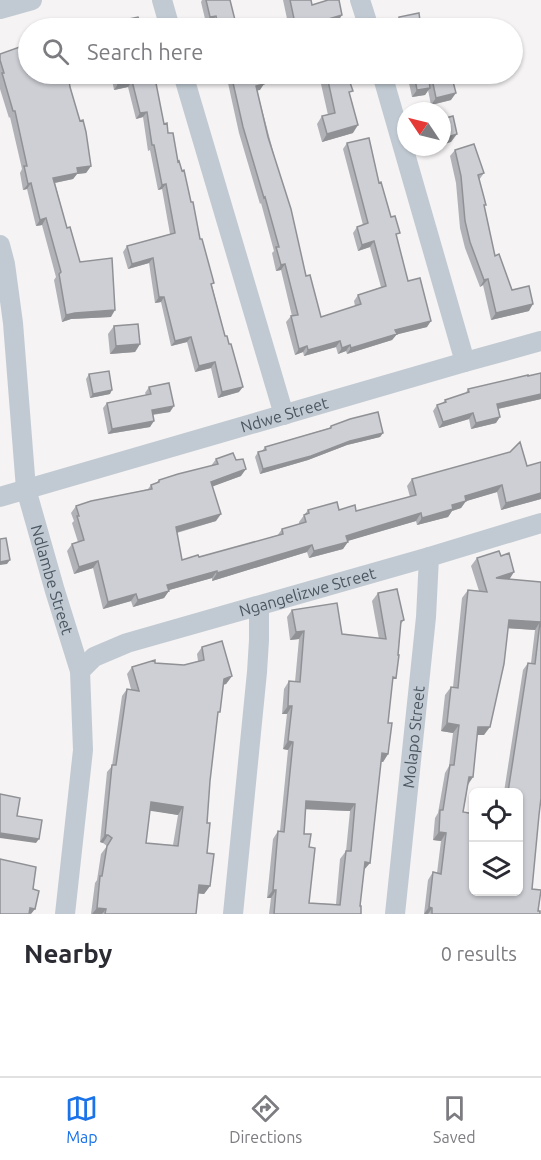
<!DOCTYPE html>
<style>
:root{--surface:#fff;--page:#f7f7f7;--text:#2b2b33;--muted:#7c7c81;--line:#e1e1e2;--accent:#1a73e8}
body{margin:0;font-family:Ubuntu,sans-serif;background:var(--page);color:var(--text)}
.controls{position:absolute;right:18px;bottom:18px;display:grid;overflow:hidden;border-radius:9px;box-shadow:0 2px 4px #0004}
.controls button{width:54px;height:54px;display:grid;place-items:center;padding:0;border:0;border-bottom:2px solid var(--line);background:var(--surface);color:var(--text);font:30px sans-serif}
.compass{position:absolute;left:397px;top:102px;width:54px;height:54px;border-radius:50%;background:var(--surface);box-shadow:0 2px 4px #0004;rotate:305deg}
.list{margin:0;padding:0;list-style:none}
h2{display:flex;justify-content:space-between;align-items:center;height:78px;margin:0;padding:0 24px;font-size:26px}
h2 small{font-size:20px;font-weight:400;color:var(--muted)}
.icon{flex:none;width:33px;height:33px;fill:none;stroke:currentColor;stroke-width:2;stroke-linecap:round;stroke-linejoin:round}
.map{position:relative;flex:none;width:541px;height:914px;overflow:hidden}
.search{position:absolute;background:var(--surface);box-shadow:0 2px 4px #0004;left:18px;right:18px;top:18px;height:66px;display:flex;align-items:center;gap:15px;box-sizing:border-box;padding:0 21px;border-radius:33px;color:var(--muted);font-size:22px}
.sheet{height:162px;background:var(--surface)}
nav{display:flex;justify-content:space-around;align-items:center;box-sizing:border-box;height:84px;border-top:2px solid var(--line);background:var(--surface);font-size:16px;color:var(--muted)}
nav a{display:grid;justify-items:center;gap:3px}
nav .on{color:var(--accent)}
.map>svg:first-child{display:block}
.lines{fill:none;stroke-linecap:round;stroke-linejoin:round}
.street{stroke:#c1cad2;stroke-width:20}
.wall{fill:#b0b2b7;fill-rule:evenodd}
.shaded-wall{fill:#909195}
.building{fill:#cdcfd5;stroke:#909195;stroke-width:1.5;fill-rule:evenodd}
.labels{text-anchor:middle;stroke-width:5;stroke-linejoin:round;paint-order:stroke}
.street-label{font-size:16px;fill:#4a5661;stroke:#fff}
</style>
<div class="map">
<svg width="541" height="914" viewBox="0 0 541 914">
<rect width="100%" height="100%" fill="#f5f3f3"/>
<g class="lines">
<g class="street">
<path d="M162 0 170 28"/>
<path d="M360 0 369 28"/>
<path d="M0 9 32 0"/>
<path d="M183 74 284 415"/>
<path d="M382 74 465 362"/>
<path id="s1" d="M0 245 5 264 13 323 26 489 55 591 80 671 83 750 65 914"/>
<path id="s2" d="M0 497 465 362 541 341"/>
<path id="s3" d="M80 671 94 657 127 643 429 557 541 523"/>
<path d="M233 914 257 672 259 640V607"/>
<path id="s4" d="M395 914 426 617 429 557"/>
</g>
</g>
<path class="wall" d="M202 0H206L241 28H213L212 22 206 23 201 2Z
M283 0H311L312 5 337 23 327 26V28H289Z
M399 17 421 28H394V24Z
M119 21 143 28H116V26Z
M0 54 28 74 70 87 91 166 86 173 77 174 73 179 55 183 67 228 80 262 111 317 71 319 62 322 54 280 56 277 42 225 36 226 27 189 23 190 20 173 22 169 10 117 9 118 0 89Z
M111 74H152L164 124 168 133 191 202 239 392 218 398 211 368 195 372 187 342 171 346 161 302 155 303 149 263 128 269 123 252 127 246 170 234 162 189 158 190 150 150 148 151 143 117 136 119 128 87 114 90Z
M226 74H262L260 90H257L306 276 321 317 355 306 354 301 358 295 381 287 370 247 358 251 353 233 357 227 363 225 343 149 347 143 379 183 397 238 408 281 427 327 397 334 392 340 347 354 346 351 338 354 336 347 304 356 303 352 295 355 286 322 291 316H292L281 270 276 271 272 253 274 251 261 203 260 204 239 133Z
M407 74H451V100L431 105 428 90 425 95 412 97Z
M327 76 350 95 353 133 322 142 317 124 322 116 328 115 321 84Z
M455 150 484 173 479 180 495 256 512 290 529 311 491 320 483 285 480 287 465 248 460 228 456 183 450 156Z
M114 326 140 344 135 352 110 354 108 334Z
M541 373V399L498 409 496 423 471 429 469 419 439 428 433 411 437 405 442 404 445 400 465 394 468 389Z
M89 374 110 394 90 398 86 379Z
M149 387 170 412 153 415 150 427 108 434 103 408 107 403 146 395 145 393Z
M331 426 383 433 380 437 347 445 308 460 260 474 255 457 258 452 262 451 265 447 329 428Z
M216 459 241 476 212 486 216 521 177 533 182 560 199 557 277 536 282 529 299 524V522L308 510H339L356 511 410 497 407 486 412 479 527 466 541 462V499L501 510 497 492 466 501 461 508 452 511 448 517 417 525 416 521 357 538 347 541 343 549 309 558 307 552 212 581V578L169 590 164 598 133 607 131 601 103 609 93 568 74 574 67 551 72 544 78 542 72 523 74 521 71 513 76 506 148 489 151 485 156 483 159 480 211 466Z
M477 558 510 579 541 582 539 815 532 889 538 911 540 914H424L428 880 433 872 437 873 441 841 433 840 435 818 438 813 445 773 449 766 453 733 441 731 445 695 451 687H453L462 598 468 590 479 591 471 566ZM508 628 535 630 531 663H528L523 670 504 792H519L474 891 463 812 468 785 473 777 477 735H484Z
M378 593 404 620 400 625 392 683 388 723V754L383 762H381L364 870 360 906 361 914H269L271 898H267L273 839 278 831H280L288 750 283 749 287 714H282L284 689 289 681 295 682 299 639 290 640 287 617 292 610 342 634 379 639 372 601ZM305 809 350 811 346 851 340 859 336 904 309 903V847L304 834Z
M202 647 232 676 226 684 223 685 217 716 210 781 207 823V853L210 886 204 894 198 893 196 914H91L95 883 97 880 101 854 107 846 103 843 100 842 107 772 112 766 122 696 127 689H131L127 674 132 667 155 663 184 665 198 661 197 654ZM150 810 178 815 173 845 146 843Z"/>
<path class="shaded-wall" d="M342 15 337 23 320 28 325 20Z
M216 16 212 22 206 23 210 17Z
M132 81 128 87 114 90 118 84Z
M264 84 260 90 251 92 256 86Z
M430 88 425 95 412 97 417 90Z
M456 93 451 100 431 105 436 98Z
M147 112 143 117 136 119 140 113Z
M358 125 353 133 322 142 327 134Z
M457 134 451 142 442 145V139Z
M91 166 86 173 77 174 73 179 49 184 53 178 77 168Z
M31 183 27 189 23 190 28 184Z
M166 184 162 189 158 190 162 185Z
M46 218 42 225 36 226 40 220Z
M374 241 370 247 358 251 362 245Z
M153 258 149 263 128 269 132 264Z
M285 264 281 270 276 271 281 265Z
M488 279 483 285 480 287 484 280Z
M159 297H164L161 302 155 303Z
M533 304 529 311 491 320 496 313Z
M115 310 111 317 71 319 62 322 66 315 75 313Z
M431 321 427 327 391 336 395 330Z
M397 334 392 340 347 354 351 348Z
M191 337 187 342 171 346 175 341Z
M340 341 336 347 304 356 308 350Z
M140 344 135 352 110 354 116 346Z
M350 345 346 351 338 354 342 348Z
M307 346 303 352 295 355 299 349Z
M215 362 211 368 195 372 199 366Z
M243 387 239 392 218 398 222 392Z
M112 390 110 394 90 398 93 394Z
M541 394V399L493 410 497 404Z
M174 406 170 412 148 415 152 410Z
M473 413 469 419 439 428 443 422Z
M500 417 496 423 471 429 476 423Z
M154 421 150 427 108 434 112 429Z
M383 433 380 437 347 445 308 460 260 474 263 469 350 441Z
M246 469 241 476 206 489 211 482Z
M502 485 497 492 460 503 465 496Z
M541 493V499L501 510 506 503Z
M466 501 461 508 452 511 448 517 417 525 422 518 452 505Z
M421 513 416 521 341 543 346 536Z
M221 514 216 521 171 534 176 527Z
M348 542 343 549 309 558 314 551Z
M312 545 307 552 212 581 217 573Z
M10 560 7 564 0 565V562Z
M98 561 93 568 74 574 79 567Z
M217 571 212 578 162 592 167 585Z
M514 572 509 580 496 578Z
M169 591 164 598 133 607 138 600Z
M136 594 131 601 103 609 108 602Z
M509 620 540 622 535 630 503 628Z
M304 631 299 639 290 640 296 632Z
M232 676 226 684 218 686 224 679Z
M288 706H292L287 714H282Z
M447 723 459 725 453 733 441 731Z
M478 727H490L484 735H473Z
M288 741 293 742 288 750 283 749Z
M382 753 388 754 383 762 377 761Z
M469 777H473L467 785Z
M306 801 355 804 350 811 301 809Z
M151 802 183 807 178 815 145 810Z
M439 832 446 833 441 841 433 840Z
M0 833 39 839 36 843 0 838Z
M105 835H108L103 843 100 842Z
M365 862 370 863 364 870Z
M199 885 210 886 204 894 193 893Z
M273 890H276L271 898H267Z
M429 907 432 908 428 914H424Z
M30 908 35 909 31 914 26 913Z
M97 908 106 909 102 914H92Z"/>
<path class="building" d="M206 0H230L236 24 239 23 241 28H219L216 16 210 17Z
M290 0H311L312 5 328 0H339L342 15 325 20 327 28H296Z
M419 13 421 28H400L399 17Z
M138 17 143 28H121L119 21Z
M28 44V74H68L70 87 80 121 83 120 86 132 91 166 77 168 78 173 53 178 67 228 70 227 80 262 112 258 115 310 75 313 66 315 59 274 61 272 46 218 40 220 31 183 28 184 24 166H27L15 111H13L2 73H4L0 60V54Z
M116 74H152L153 79 155 78 164 124 167 123 168 133H173L178 162 179 161 182 171 184 170 191 202H193L200 239H202L214 283 211 284 225 336H227L229 344H231L243 387 222 392 215 362 199 366 191 337 175 341 164 297H159L153 258 132 264 127 246 175 233 166 184 162 185 154 145H152L147 112 140 113 132 81 118 84Z
M231 74H262L264 84 256 86 268 137 291 209 306 276 310 275 321 317 361 304 358 295 386 286 374 241 362 245 357 227 368 223 347 143 369 138 379 183 381 182 391 217 395 216 400 233 396 234 408 281 420 278 431 321 395 330 397 334 351 348 350 345 342 348 340 341 308 350 307 346 299 349 291 316 298 315 285 264 281 265 276 247H279L265 197 264 198 243 127Z
M342 74H347L353 91 349 92 358 125 327 134 322 116 335 113 327 76Z
M414 74H428L430 88 417 90Z
M431 74H451L456 93 436 98Z
M453 116 457 134 442 139V119Z
M474 144 484 173 478 175 486 205H484L495 256 499 254 512 290 529 286 533 304 496 313 488 279 484 280 470 242 465 221 461 176 455 150Z
M138 324 140 344 116 346 114 326Z
M109 371 112 390 93 394 89 374Z
M541 373V394L497 404 500 417 476 423 473 413 443 422 437 405 446 402 445 400 469 392 468 389 528 375V376Z
M169 383 174 406 152 410 154 421 112 429 107 403 151 394 149 387Z
M378 412 383 433 350 441 311 456 263 469 258 452 266 450 265 447 331 428V426L350 419Z
M520 442 527 466 541 462V493L506 503 502 485 465 496 466 501 452 505 453 509 422 518 421 513 362 531 346 536 348 542 314 551 312 545 217 573V571L167 585 169 591 138 600 136 594 108 602 98 561 79 567 72 544 84 540 77 516H79L76 506 91 501 152 489 151 485 159 482V480L178 474 218 464 216 459 233 453 236 460 243 459 246 469 211 482 221 514 176 527 182 560 198 555 199 557 283 534 282 529 306 522 304 515 309 513 308 510 337 502 339 510 355 505 356 511 416 495 412 479 510 452Z
M6 538 10 560 0 562V539Z
M499 551 501 556 509 553 514 572 496 578 541 582V798L539 815 532 889 541 890 538 911H540V914H432V908L429 907 433 872 441 874 446 833 439 832 440 810H443L450 765H454L459 725 447 723 451 687 458 688 468 590 487 592 477 558ZM509 620 540 622 535 664 528 663 508 792H519V891H474V814L463 812 469 777H473L478 727H490L504 664Z
M397 589 404 620 401 621 398 655H399L396 678 393 677 388 723H392L388 754 382 753 370 863 365 862 360 906H361V914H274L276 890H273L278 831 284 832 293 742 288 741 292 706H288L289 681 300 682 304 631 296 632 292 610 337 603 342 634 386 639 378 593ZM306 801 355 804 351 851H346L340 905 309 903 315 848 309 847 311 834H304Z
M222 641 232 676 224 679 220 712H218L210 781 207 823H210L207 853 214 854 210 886 199 885 196 914H105L106 909 97 908 100 876H102L107 846 112 838 108 835H105L112 765H116L127 689 139 691 132 667 155 660V663L184 665 204 660 202 647ZM151 802 183 807 178 846 146 843Z
M0 794 20 798 17 816 42 820 39 839 0 833Z
M0 859 36 867 33 889 39 891 35 909 30 908 29 914H0Z"/>
<g class="labels">
<g class="street-label">
<text dy="6" stroke="none"><textPath href="#s2" startOffset="296">Ndwe Street</textPath></text>
<text dy="6" stroke="none"><textPath href="#s1" startOffset="340">Ndlambe Street</textPath></text>
<text dy="6" stroke="none"><textPath href="#s3" startOffset="243">Ngangelizwe Street</textPath></text>
<text dy="6" stroke="none"><textPath href="#s4" startOffset="178">Molapo Street</textPath></text>
</g>
</g>
</svg>
<div class="controls">
<button><svg class="icon" aria-label="locate" viewBox="0 0 24 24"><circle cx="12" cy="12" r="6"/><path d="M12 2v4M12 18v4M2 12h4M18 12h4"/></svg></button>
<button><svg class="icon" aria-label="layers" viewBox="0 0 24 24"><path d="M12 4l9 5-9 5-9-5zM3 14l9 5 9-5"/></svg></button>
</div>
<svg class="compass" viewBox="-18 -18 36 36"><path d="M0-13l5 13h-10z" fill="#e53935"/><path d="M0 13l5-13h-10z" fill="#7c7c81"/></svg>
<div class="search"><svg class="icon" aria-label="search" viewBox="0 0 24 24"><circle cx="10" cy="10" r="6"/><path d="M15 15l6 6"/></svg>Search here</div>
</div>
<section class="sheet">
<h2>Nearby<small>0 results</small></h2>
<ul class="list">
</ul>
</section>
<nav>
<a class="on"><svg class="icon" aria-label="map" viewBox="0 0 24 24"><path d="M3 6l6-2 6 2 6-2v14l-6 2-6-2-6 2zM9 4v14M15 6v14"/></svg>Map</a>
<a><svg class="icon" aria-label="directions" viewBox="0 0 24 24"><path d="M12 3l9 9-9 9-9-9zM9 14v-3h6M13 9l2 2-2 2"/></svg>Directions</a>
<a><svg class="icon" aria-label="saved" viewBox="0 0 24 24"><path d="M7 4h10v16l-5-4-5 4z"/></svg>Saved</a>
</nav>
